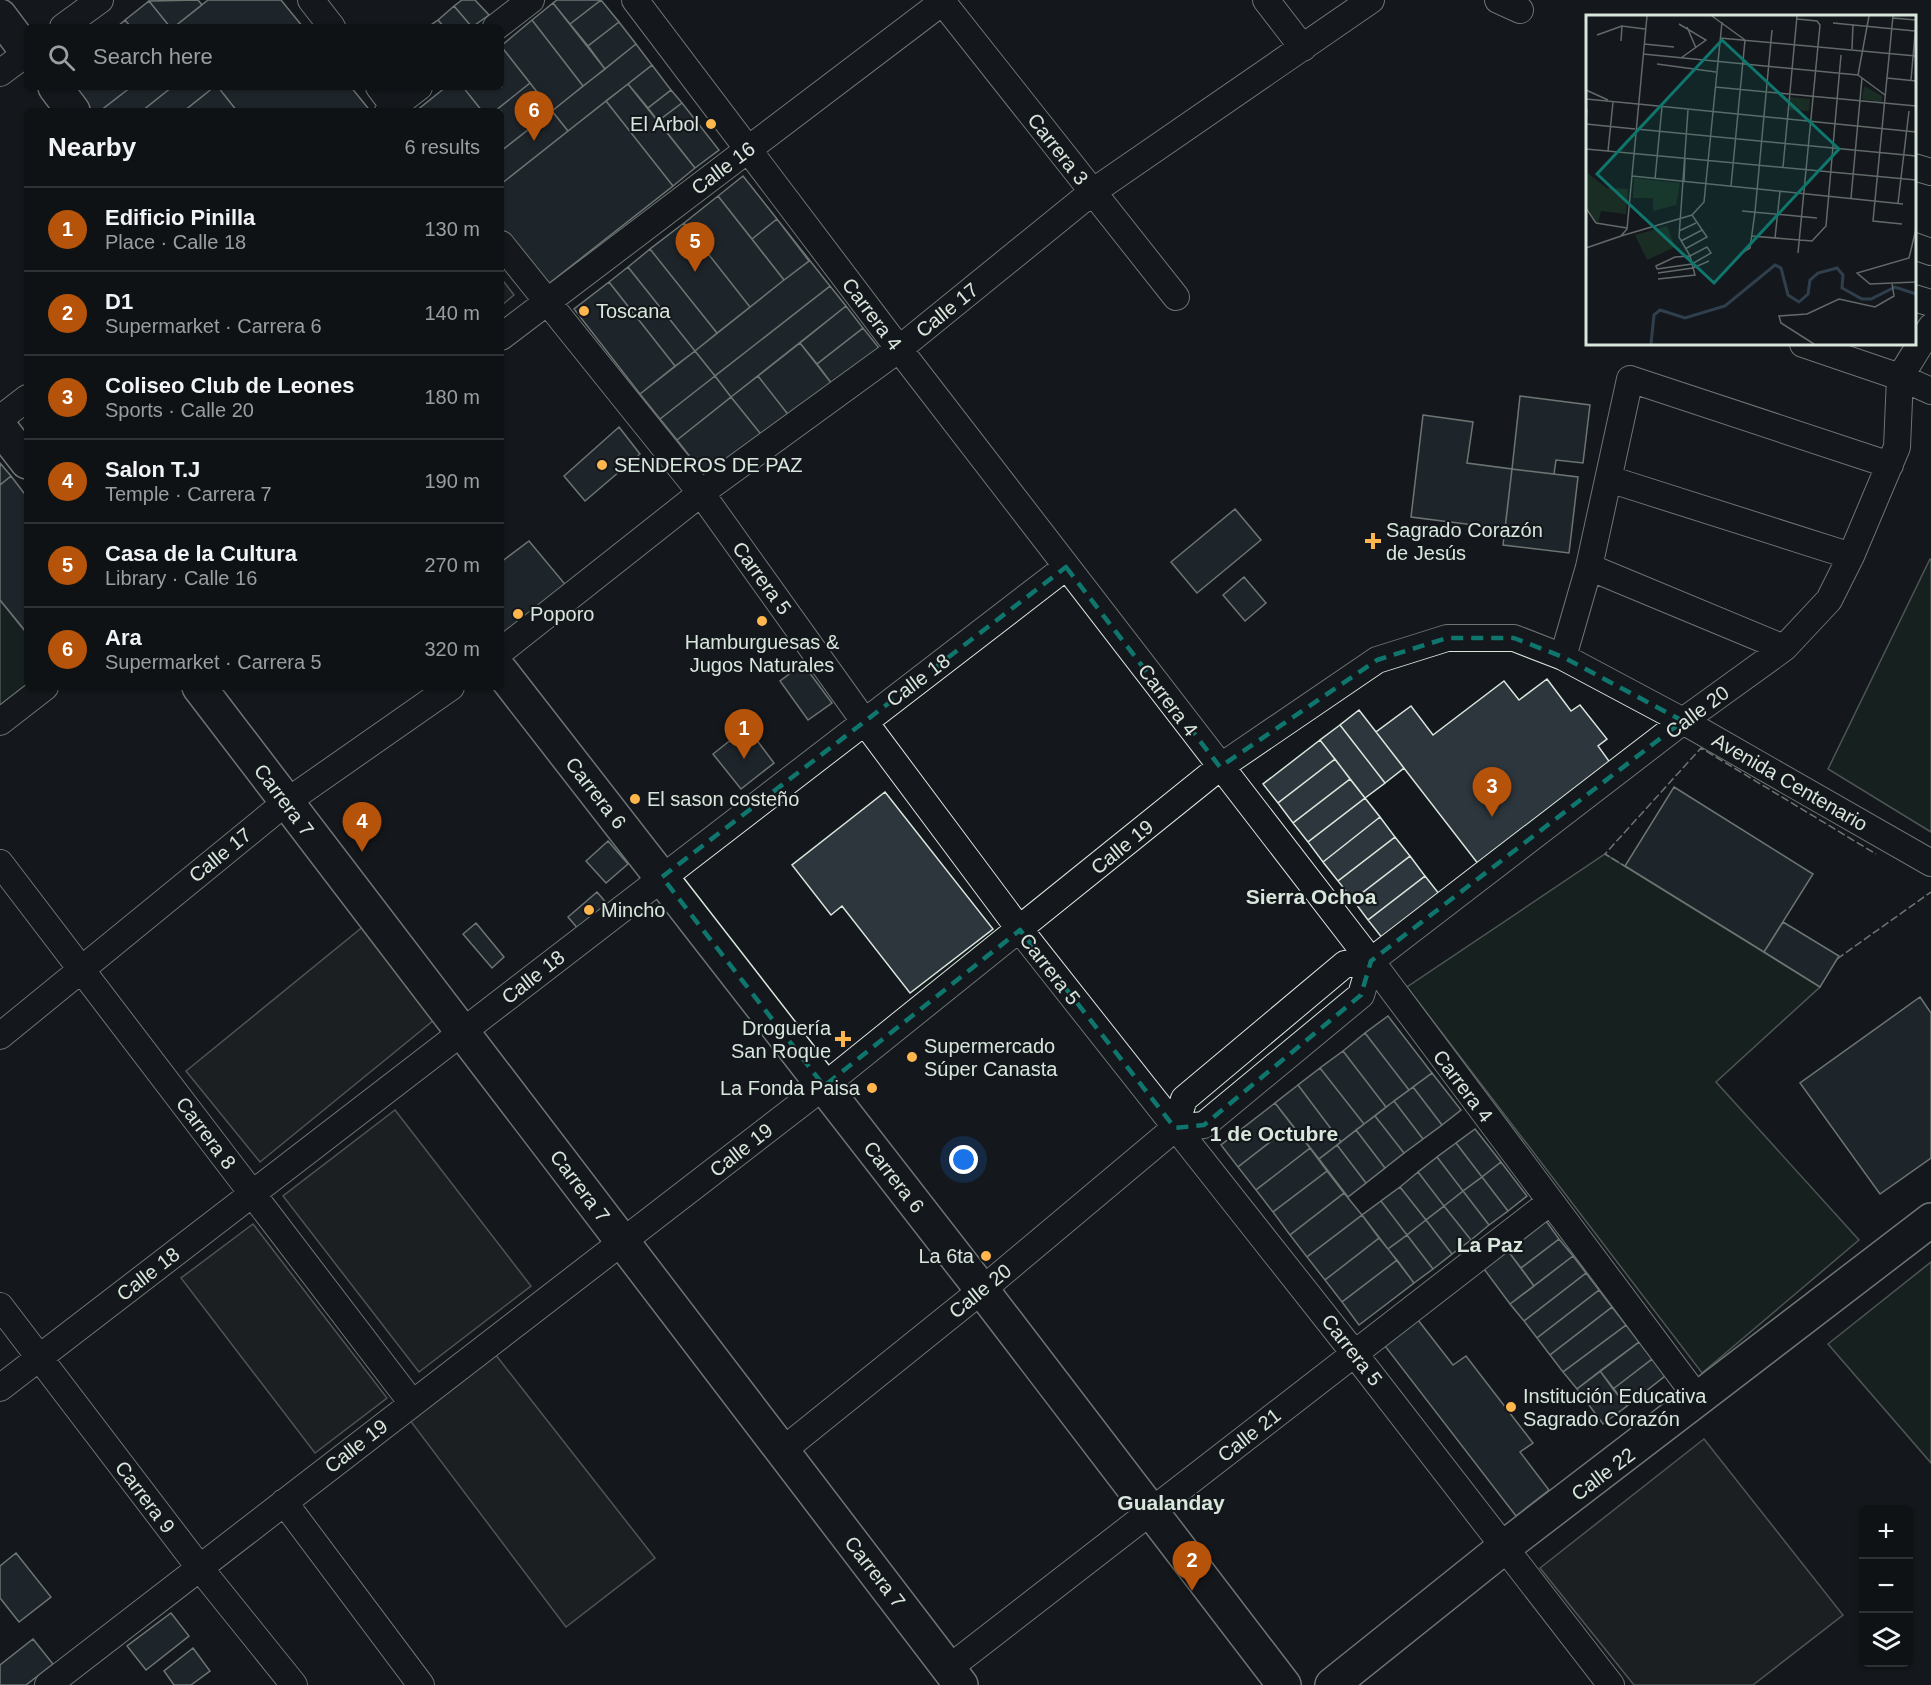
<!DOCTYPE html>
<meta charset="utf-8">
<style>
:root{--surface:#0f1215;--page:#1d2022;--text:#f1f3f6;--muted:#9b9ea0;--line:#2f3234;--accent:#b45309}
body{margin:0;font-family:Helvetica,sans-serif;background:var(--page);color:var(--text)}
.controls{position:absolute;right:18px;bottom:18px;display:grid;overflow:hidden;border-radius:9px;box-shadow:0 2px 4px #0004}
.controls button{width:54px;height:54px;display:grid;place-items:center;padding:0;border:0;border-bottom:2px solid var(--line);background:var(--surface);color:var(--text);font:30px sans-serif}
.you{position:absolute;left:964px;top:1160px;width:21px;height:21px;margin:-15px;border:4px solid #fff;border-radius:50%;background:#1a73e8;box-shadow:0 0 0 9px #1a73e833}
.badge{display:grid;place-items:center;width:39px;height:39px;border-radius:50%;background:var(--accent);color:#fff;font-size:20px;font-weight:700}
.pin{position:absolute;translate:-50% -50px;filter:drop-shadow(0 2px 3px #0008)}
.pin::after{content:'';position:absolute;top:32px;width:21px;height:18px;background:inherit;clip-path:polygon(0 0,100% 0,50% 100%)}
.list{margin:0;padding:0;list-style:none}
h2{display:flex;justify-content:space-between;align-items:center;height:78px;margin:0;padding:0 24px;font-size:26px}
h2 small{font-size:20px;font-weight:400;color:var(--muted)}
.list li{display:grid;grid-template-columns:39px 1fr auto;gap:18px;align-items:center;box-sizing:border-box;height:84px;padding:0 24px;border-top:2px solid var(--line)}
.list b{display:block;font-size:22px;white-space:nowrap}
.list p{margin:0;font-size:20px;white-space:nowrap;color:var(--muted)}
.list em{font-size:20px;font-style:normal;color:var(--muted)}
.icon{flex:none;width:33px;height:33px;fill:none;stroke:currentColor;stroke-width:2;stroke-linecap:round;stroke-linejoin:round}
.map{position:relative;flex:none;width:1931px;height:1685px;overflow:hidden}
.search{position:absolute;background:var(--surface);box-shadow:0 2px 4px #0004;left:24px;top:24px;width:480px;height:66px;display:flex;align-items:center;gap:15px;box-sizing:border-box;padding:0 21px;border-radius:9px;color:var(--muted);font-size:22px}
.panel{position:absolute;background:var(--surface);box-shadow:0 2px 4px #0004;left:24px;top:108px;width:480px;height:582px;border-radius:9px}
.map>svg:first-child{display:block}
.green{fill:#1a2d24;stroke:#939e99;stroke-width:1.5}
.parking{fill:#24282b;stroke:#939e99;stroke-width:1.5}
.building{fill:#2c363c;stroke:#d8e6dc;stroke-width:1.5}
.lines{fill:none;stroke-linecap:round;stroke-linejoin:round}
.minor-casing{stroke:#d8e6dc;stroke-width:28}
.major-casing{stroke:#d8e6dc;stroke-width:36}
.minor{stroke:#14181c;stroke-width:26}
.major{stroke:#14181c;stroke-width:33}
.fence{stroke:#d8e6dc;stroke-width:1.5;stroke-dasharray:8 3;stroke-linecap:butt}
.marked{fill:none;stroke:#0f766e;stroke-width:4.5;stroke-dasharray:12 8;stroke-linejoin:round}
.poi-dot{fill:#ffb74d;stroke:#14181c;stroke-width:2}
.labels{text-anchor:middle;stroke-width:4.5;stroke-linejoin:round;paint-order:stroke}
.poi-label{font-size:20px;fill:#d8e6dc;stroke:#14181c;text-anchor:start}
.street-label{font-size:20px;fill:#d8e6dc;stroke:#14181c}
.neighbourhood-label{font-size:21px;font-weight:bold;fill:#d8e6dc;stroke:#14181c}
.inset-river{fill:none;stroke:#2f3f4d;stroke-width:3}
.inset-road{fill:none;stroke:#626a69;stroke-width:1.5}
.view{fill:#0f766e;fill-opacity:0.15;stroke:#0f766e;stroke-width:3}
.inset-edge{fill:none;stroke:#d8e6dc;stroke-width:3}
</style>
<div class="map">
<svg width="1931" height="1685" viewBox="0 0 1931 1685">
<rect width="100%" height="100%" fill="#14181c"/>
<path class="green" d="M1930 559H1931V832L1828 769Z
M0 600 27 634V684L0 705Z
M1605 854 1820 987 1716 1082 1859 1240 1702 1373 1407 987Z
M1931 1262V1463L1828 1344Z"/>
<path class="parking" d="M501 278 514 295 501 306Z
M365 925 439 1016 260 1162 186 1071Z
M395 1110 531 1286 419 1372 283 1196Z
M253 1224 387 1398 315 1453 181 1278Z
M495 1354 655 1558 566 1627 409 1419Z
M1704 1439 1843 1615 1753 1685H1634L1540 1568Z"/>
<path class="building" d="M198 0 202 5 174 27H170L149 1Z
M208 0H281L303 27H174Z
M462 0H475L489 15 472 27 454 6Z
M557 0H601L570 24 553 3Z
M601 0 619 22 588 46 570 24Z
M149 1 170 27H131L125 20Z
M553 3 605 69 583 86 532 20Z
M454 6 472 27H444L438 20Z
M125 20 131 27H117Z
M438 20 444 27H428Z
M532 20 583 86 552 111 501 46Z
M619 22 636 44 605 69 588 46Z
M636 44 652 65 568 131 552 111Z
M501 46 530 83 495 111H482L463 87H501Z
M652 65 671 90 648 108 628 84Z
M530 83 552 111 501 151V111H495Z
M628 84 695 168 673 186 606 101Z
M73 87H131L100 111H92Z
M131 87H172L142 111H100Z
M172 87H214L184 111H142Z
M214 87H218L237 111H184Z
M218 87H351L368 108 364 111H237Z
M446 87H463L482 111H416Z
M671 90 682 103 658 121 648 108Z
M606 101 673 186 547 285 501 228V184Z
M682 103 719 150 695 168 658 121Z
M552 111 568 131 501 184V151Z
M743 176 777 219 752 239 718 196Z
M718 196 784 280 750 307 684 223Z
M777 219 830 286 715 376 695 351 784 280 752 239Z
M777 219 809 261 784 280 752 239Z
M684 223 750 307 717 333 650 249Z
M650 249 717 333 695 351 628 267Z
M628 267 695 351 675 366 609 282Z
M609 282 675 366 640 394 574 309Z
M830 286 846 306 731 397 715 376Z
M846 306 863 328 817 364 800 343Z
M863 328 879 348 832 384 817 364Z
M800 343 832 384 790 417 758 376Z
M695 351 715 376 660 419 640 394Z
M715 376 731 397 677 440 660 419Z
M758 376 790 417 764 438 731 397Z
M1520 396 1590 405 1583 463 1556 460 1554 474 1512 469Z
M731 397 764 438 709 481 677 440Z
M1423 415 1473 422 1467 463 1512 469 1505 529 1411 517Z
M619 427 640 454 585 501 564 476Z
M0 463 11 476 0 485Z
M1512 469 1578 477 1569 553 1503 545Z
M11 476 27 497V633L0 600V485Z
M1235 509 1261 540 1197 593 1171 562Z
M529 541 569 589 501 639V562Z
M1244 577 1266 603 1245 621 1223 595Z
M803 664 832 703 808 720 780 681Z
M1547 679 1571 711 1580 705 1607 739 1598 746 1611 764 1479 865 1376 732 1411 706 1433 735 1504 681 1519 700Z
M1359 710 1404 768 1385 783 1340 725Z
M1340 725 1385 783 1365 798 1320 740Z
M747 727 774 763 741 789 713 754Z
M1320 740 1335 759 1278 803 1263 784Z
M1335 759 1350 779 1293 823 1278 803Z
M1350 779 1365 798 1308 842 1293 823Z
M1674 787 1813 874 1764 952 1625 866Z
M885 792 993 929 910 993 842 906 831 915 792 865Z
M1365 798 1380 817 1323 862 1308 842Z
M1380 817 1395 837 1338 881 1323 862Z
M1395 837 1410 856 1353 900 1338 881Z
M608 841 628 864 606 883 586 861Z
M1410 856 1425 876 1368 920 1353 900Z
M1425 876 1440 895 1383 939 1368 920Z
M597 892 608 905 579 930 568 917Z
M1783 922 1839 956 1820 987 1764 952Z
M476 923 504 957 492 968 463 934Z
M1920 997 1931 1013V1158L1880 1194 1800 1083Z
M1388 1016 1432 1073 1409 1090 1365 1033Z
M1365 1033 1409 1090 1386 1107 1343 1051Z
M1343 1051 1386 1107 1364 1124 1320 1068Z
M1320 1068 1364 1124 1341 1142 1298 1085Z
M1432 1073 1461 1110 1442 1125 1413 1087Z
M1298 1085 1341 1142 1319 1159 1275 1103Z
M1413 1087 1442 1125 1423 1139 1394 1101Z
M1394 1101 1423 1139 1404 1153 1375 1116Z
M1275 1103 1292 1125 1238 1167 1221 1145Z
M1375 1116 1404 1153 1385 1168 1356 1130Z
M1292 1125 1310 1148 1256 1190 1238 1167Z
M1475 1129 1501 1162 1482 1177 1456 1143Z
M1356 1130 1385 1168 1366 1183 1337 1145Z
M1456 1143 1482 1177 1463 1191 1437 1157Z
M1337 1145 1366 1183 1348 1197 1319 1159Z
M1310 1148 1327 1171 1273 1212 1256 1190Z
M1437 1157 1463 1191 1444 1206 1418 1172Z
M1501 1162 1527 1196 1508 1211 1482 1177Z
M1327 1171 1344 1193 1290 1235 1273 1212Z
M1418 1172 1444 1206 1426 1220 1400 1187Z
M1482 1177 1508 1211 1489 1225 1463 1191Z
M1400 1187 1426 1220 1407 1235 1381 1201Z
M1463 1191 1489 1225 1471 1240 1444 1206Z
M1344 1193 1362 1215 1307 1257 1290 1235Z
M1381 1201 1407 1235 1388 1249 1362 1215Z
M1444 1206 1471 1240 1452 1254 1426 1220Z
M1362 1215 1379 1238 1325 1280 1307 1257Z
M1426 1220 1452 1254 1433 1269 1407 1235Z
M1546 1221 1559 1239 1521 1268 1508 1251Z
M1407 1235 1433 1269 1414 1283 1388 1249Z
M1379 1238 1397 1260 1342 1302 1325 1280Z
M1559 1239 1573 1256 1534 1286 1521 1268Z
M1508 1251 1534 1286 1510 1304 1484 1269Z
M1573 1256 1586 1273 1524 1321 1510 1304Z
M1397 1260 1414 1283 1359 1325 1342 1302Z
M1586 1273 1599 1290 1537 1338 1524 1321Z
M1599 1290 1612 1307 1550 1355 1537 1338Z
M1612 1307 1626 1325 1563 1372 1550 1355Z
M1418 1320 1453 1365 1466 1356 1533 1443 1520 1452 1549 1490 1516 1516 1385 1346Z
M1626 1325 1639 1342 1577 1389 1563 1372Z
M1639 1342 1652 1359 1613 1389 1600 1371Z
M1652 1359 1665 1376 1627 1406 1613 1389Z
M1600 1371 1627 1406 1603 1424 1577 1389Z
M16 1553 51 1597 19 1622 0 1598V1566Z
M171 1613 189 1636 146 1670 127 1646Z
M33 1639 53 1664 26 1685H0V1665Z
M193 1648 210 1671 191 1685H174L164 1671Z"/>
<g class="lines">
<defs>
<path id="minor" d="M311 0 332 27
M635 0 899 349 1371 961 1699 1400
M941 0 1176 297
M1266 0 1303 48
M1498 0 1520 10
M63 27 100 0
M496 27 531 0
M0 73 27 53
M379 87 397 111
M388 111 419 87
M1914 167 1931 172
M501 244 701 493 864 721 1020 930 1354 1353 1611 1685
M1914 246 1931 252
M1914 298 1931 303
M1931 327 1900 377 1931 391
M501 337 945 0
M0 419 27 398
M1609 479 1851 556
M1589 567 1784 648
M501 651 701 493 899 349 1091 193 1371 0
M1563 657 1589 567 1630 379 1890 465
M0 722 45 687
M0 863 412 1403
M0 1036 285 803 451 687
M1175 1128 1204 1125 1361 995 1371 961
M0 1306 199 1567 294 1685
M0 1388 1066 567
M782 1451 982 1290 1175 1128 1184 1099 1345 964 1371 961 1683 721 1784 648 1829 600 1851 556 1897 447 1900 377 1803 344
M284 1502 421 1685
M949 1668 1550 1202
M48 1685 824 1086 1220 767 1377 660 1447 638H1514L1563 657 1683 721 1931 863"/>
<path id="major" d="M0 16 27 52
M55 87 73 111
M0 427 27 462
M501 671 982 1290 1284 1685
M199 687 961 1685
M1332 1685 1503 1548 1931 1220"/>
</defs>
<use href="#minor" class="minor-casing"/>
<use href="#major" class="major-casing"/>
<use href="#minor" class="minor"/>
<use href="#major" class="major"/>
<path class="fence" d="M1628 868 1605 854 1701 748 1876 854
M1837 959 1931 892"/>
</g>
<path d="M0 0H1931V1685H0ZM1066 567 1220 767 1377 660 1447 638H1514L1563 657 1683 721 1371 961 1361 995 1204 1125 1175 1128 1020 930 824 1086 662 877Z" fill="#14181c" fill-opacity=".55" fill-rule="evenodd"/>
<path class="marked" d="M1066 567 1220 767 1377 660 1447 638H1514L1563 657 1683 721 1371 961 1361 995 1204 1125 1175 1128 1020 930 824 1086 662 877Z"/>
<g class="poi-dot">
<circle cx="711" cy="124" r="6"/>
<circle cx="584" cy="311" r="6"/>
<circle cx="602" cy="465" r="6"/>
<path d="M1370 532h6v6h6v6h-6v6h-6v-6h-6v-6h6z"/>
<circle cx="518" cy="614" r="6"/>
<circle cx="762" cy="621" r="6"/>
<circle cx="635" cy="799" r="6"/>
<circle cx="589" cy="910" r="6"/>
<path d="M840 1030h6v6h6v6h-6v6h-6v-6h-6v-6h6z"/>
<circle cx="912" cy="1057" r="6"/>
<circle cx="872" cy="1088" r="6"/>
<circle cx="986" cy="1256" r="6"/>
<circle cx="1511" cy="1407" r="6"/>
</g>
<g class="labels">
<g class="poi-label">
<text x="699" y="131" text-anchor="end">El Arbol</text>
<text x="596" y="318">Toscana</text>
<text x="614" y="472">SENDEROS DE PAZ</text>
<text x="1386" y="537">Sagrado Corazón<tspan x="1386" dy="23">de Jesús</tspan></text>
<text x="530" y="621">Poporo</text>
<text x="762" y="649" text-anchor="middle">Hamburguesas &amp;<tspan x="762" dy="23">Jugos Naturales</tspan></text>
<text x="647" y="806">El sason costeño</text>
<text x="601" y="917">Mincho</text>
<text x="831" y="1035" text-anchor="end">Droguería<tspan x="831" dy="23">San Roque</tspan></text>
<text x="924" y="1053">Supermercado<tspan x="924" dy="23">Súper Canasta</tspan></text>
<text x="860" y="1095" text-anchor="end">La Fonda Paisa</text>
<text x="974" y="1263" text-anchor="end">La 6ta</text>
<text x="1523" y="1403">Institución Educativa<tspan x="1523" dy="23">Sagrado Corazón</tspan></text>
</g>
<g class="street-label">
<text transform="translate(1058 149) rotate(52)" y="7">Carrera 3</text>
<text transform="translate(723 168) rotate(-37)" y="7">Calle 16</text>
<text transform="translate(947 310) rotate(-39)" y="7">Calle 17</text>
<text transform="translate(872 314) rotate(53)" y="7">Carrera 4</text>
<text transform="translate(762 578) rotate(54)" y="7">Carrera 5</text>
<text transform="translate(918 680) rotate(-37)" y="7">Calle 18</text>
<text transform="translate(1168 700) rotate(53)" y="7">Carrera 4</text>
<text transform="translate(1697 712) rotate(-37)" y="7">Calle 20</text>
<text transform="translate(1790 782) rotate(30)" y="7">Avenida Centenario</text>
<text transform="translate(596 793) rotate(52)" y="7">Carrera 6</text>
<text transform="translate(284 800) rotate(53)" y="7">Carrera 7</text>
<text transform="translate(1122 847) rotate(-39)" y="7">Calle 19</text>
<text transform="translate(220 855) rotate(-39)" y="7">Calle 17</text>
<text transform="translate(1050 969) rotate(52)" y="7">Carrera 5</text>
<text transform="translate(533 977) rotate(-38)" y="7">Calle 18</text>
<text transform="translate(1463 1086) rotate(53)" y="7">Carrera 4</text>
<text transform="translate(206 1133) rotate(53)" y="7">Carrera 8</text>
<text transform="translate(741 1150) rotate(-38)" y="7">Calle 19</text>
<text transform="translate(894 1177) rotate(52)" y="7">Carrera 6</text>
<text transform="translate(580 1186) rotate(53)" y="7">Carrera 7</text>
<text transform="translate(148 1274) rotate(-38)" y="7">Calle 18</text>
<text transform="translate(980 1291) rotate(-39)" y="7">Calle 20</text>
<text transform="translate(1352 1350) rotate(52)" y="7">Carrera 5</text>
<text transform="translate(1249 1435) rotate(-38)" y="7">Calle 21</text>
<text transform="translate(356 1446) rotate(-38)" y="7">Calle 19</text>
<text transform="translate(1603 1474) rotate(-37)" y="7">Calle 22</text>
<text transform="translate(145 1497) rotate(53)" y="7">Carrera 9</text>
<text transform="translate(875 1572) rotate(52)" y="7">Carrera 7</text>
</g>
<g class="neighbourhood-label">
<text x="1311" y="904">Sierra Ochoa</text>
<text x="1274" y="1141">1 de Octubre</text>
<text x="1490" y="1252">La Paz</text>
<text x="1171" y="1510">Gualanday</text>
</g>
</g>
<g transform="translate(1586 15)">
<rect width="330" height="330" fill="#14181c"/>
<path d="M278 71 296 81V87L276 84ZM204 82 224 84 223 96 203 95ZM0 157 21 173 42 174 40 199 15 196 12 209 0 191ZM48 163 94 168 90 190 67 196V183H47ZM81 211 89 232 61 245 49 220Z" fill="#1a2d24"/>
<path class="inset-river" d="M65 329 68 300 74 295 99 303 139 291 189 250 195 253 202 280 213 287 222 279 224 265 232 258 251 253 257 260 256 273 276 284H285L309 272 330 279"/>
<path class="inset-road" d="M126 1 159 25M307 1 287 206 316 209M307 3 330 5M211 4 231 6 234 10 212 238M247 8 329 16M93 9 120 25 95 43M101 12 110 33M11 20 36 11M134 23 330 41M35 26 36 11 59 14M58 29 88 32M266 34 267 9M57 39 272 60M71 49 130 57M276 63 299 80M301 63 330 66M325 65 330 8M129 72 330 91M0 75 22 85M0 84 52 89M52 89 330 117M0 109 49 114M50 114 330 141M0 115 1 94M0 134 330 165M22 136 27 87M197 152 211 1M46 161 317 189M69 164 76 92M98 167 99 143M145 171 159 25M330 178V199M265 183 276 63 272 60 283 1M312 188 323 96M0 193 10 208M156 196 231 203M10 208 41 213M330 214 323 243 271 258 284 269 330 267M93 216 110 208M35 221 106 200 118 187 136 7M165 221 226 226 240 211 255 40M189 223 194 176M95 226 116 215M0 233 35 221 41 214 61 1M99 234 121 222 106 200M154 239 164 233 169 197 186 15M71 254 106 249 125 238 121 232 104 241 93 222 102 95M71 254 70 251 89 242 104 241 109 260 72 264M72 258 107 253 123 246M228 329 195 308 193 301 221 299 253 284 289 292 308 281 306 268"/>
<path class="view" d="M136 25 253 134 128 268 11 159Z"/>
<rect width="330" height="330" class="inset-edge"/>
</g>
</svg>
<div class="controls">
<button>+</button>
<button>−</button>
<button><svg class="icon" aria-label="layers" viewBox="0 0 24 24"><path d="M12 4l9 5-9 5-9-5zM3 14l9 5 9-5"/></svg></button>
</div>
<div class="you"></div>
<div class="pin badge" style="left:744px;top:759px">1</div>
<div class="pin badge" style="left:1192px;top:1591px">2</div>
<div class="pin badge" style="left:1492px;top:817px">3</div>
<div class="pin badge" style="left:362px;top:852px">4</div>
<div class="pin badge" style="left:695px;top:272px">5</div>
<div class="pin badge" style="left:534px;top:141px">6</div>
<div class="search"><svg class="icon" aria-label="search" viewBox="0 0 24 24"><circle cx="10" cy="10" r="6"/><path d="M15 15l6 6"/></svg>Search here</div>
<section class="panel">
<h2>Nearby<small>6 results</small></h2>
<ul class="list">
<li><span class="badge">1</span><div><b>Edificio Pinilla</b><p>Place · Calle 18</p></div><em>130 m</em></li>
<li><span class="badge">2</span><div><b>D1</b><p>Supermarket · Carrera 6</p></div><em>140 m</em></li>
<li><span class="badge">3</span><div><b>Coliseo Club de Leones</b><p>Sports · Calle 20</p></div><em>180 m</em></li>
<li><span class="badge">4</span><div><b>Salon T.J</b><p>Temple · Carrera 7</p></div><em>190 m</em></li>
<li><span class="badge">5</span><div><b>Casa de la Cultura</b><p>Library · Calle 16</p></div><em>270 m</em></li>
<li><span class="badge">6</span><div><b>Ara</b><p>Supermarket · Carrera 5</p></div><em>320 m</em></li>
</ul>
</section>
</div>
